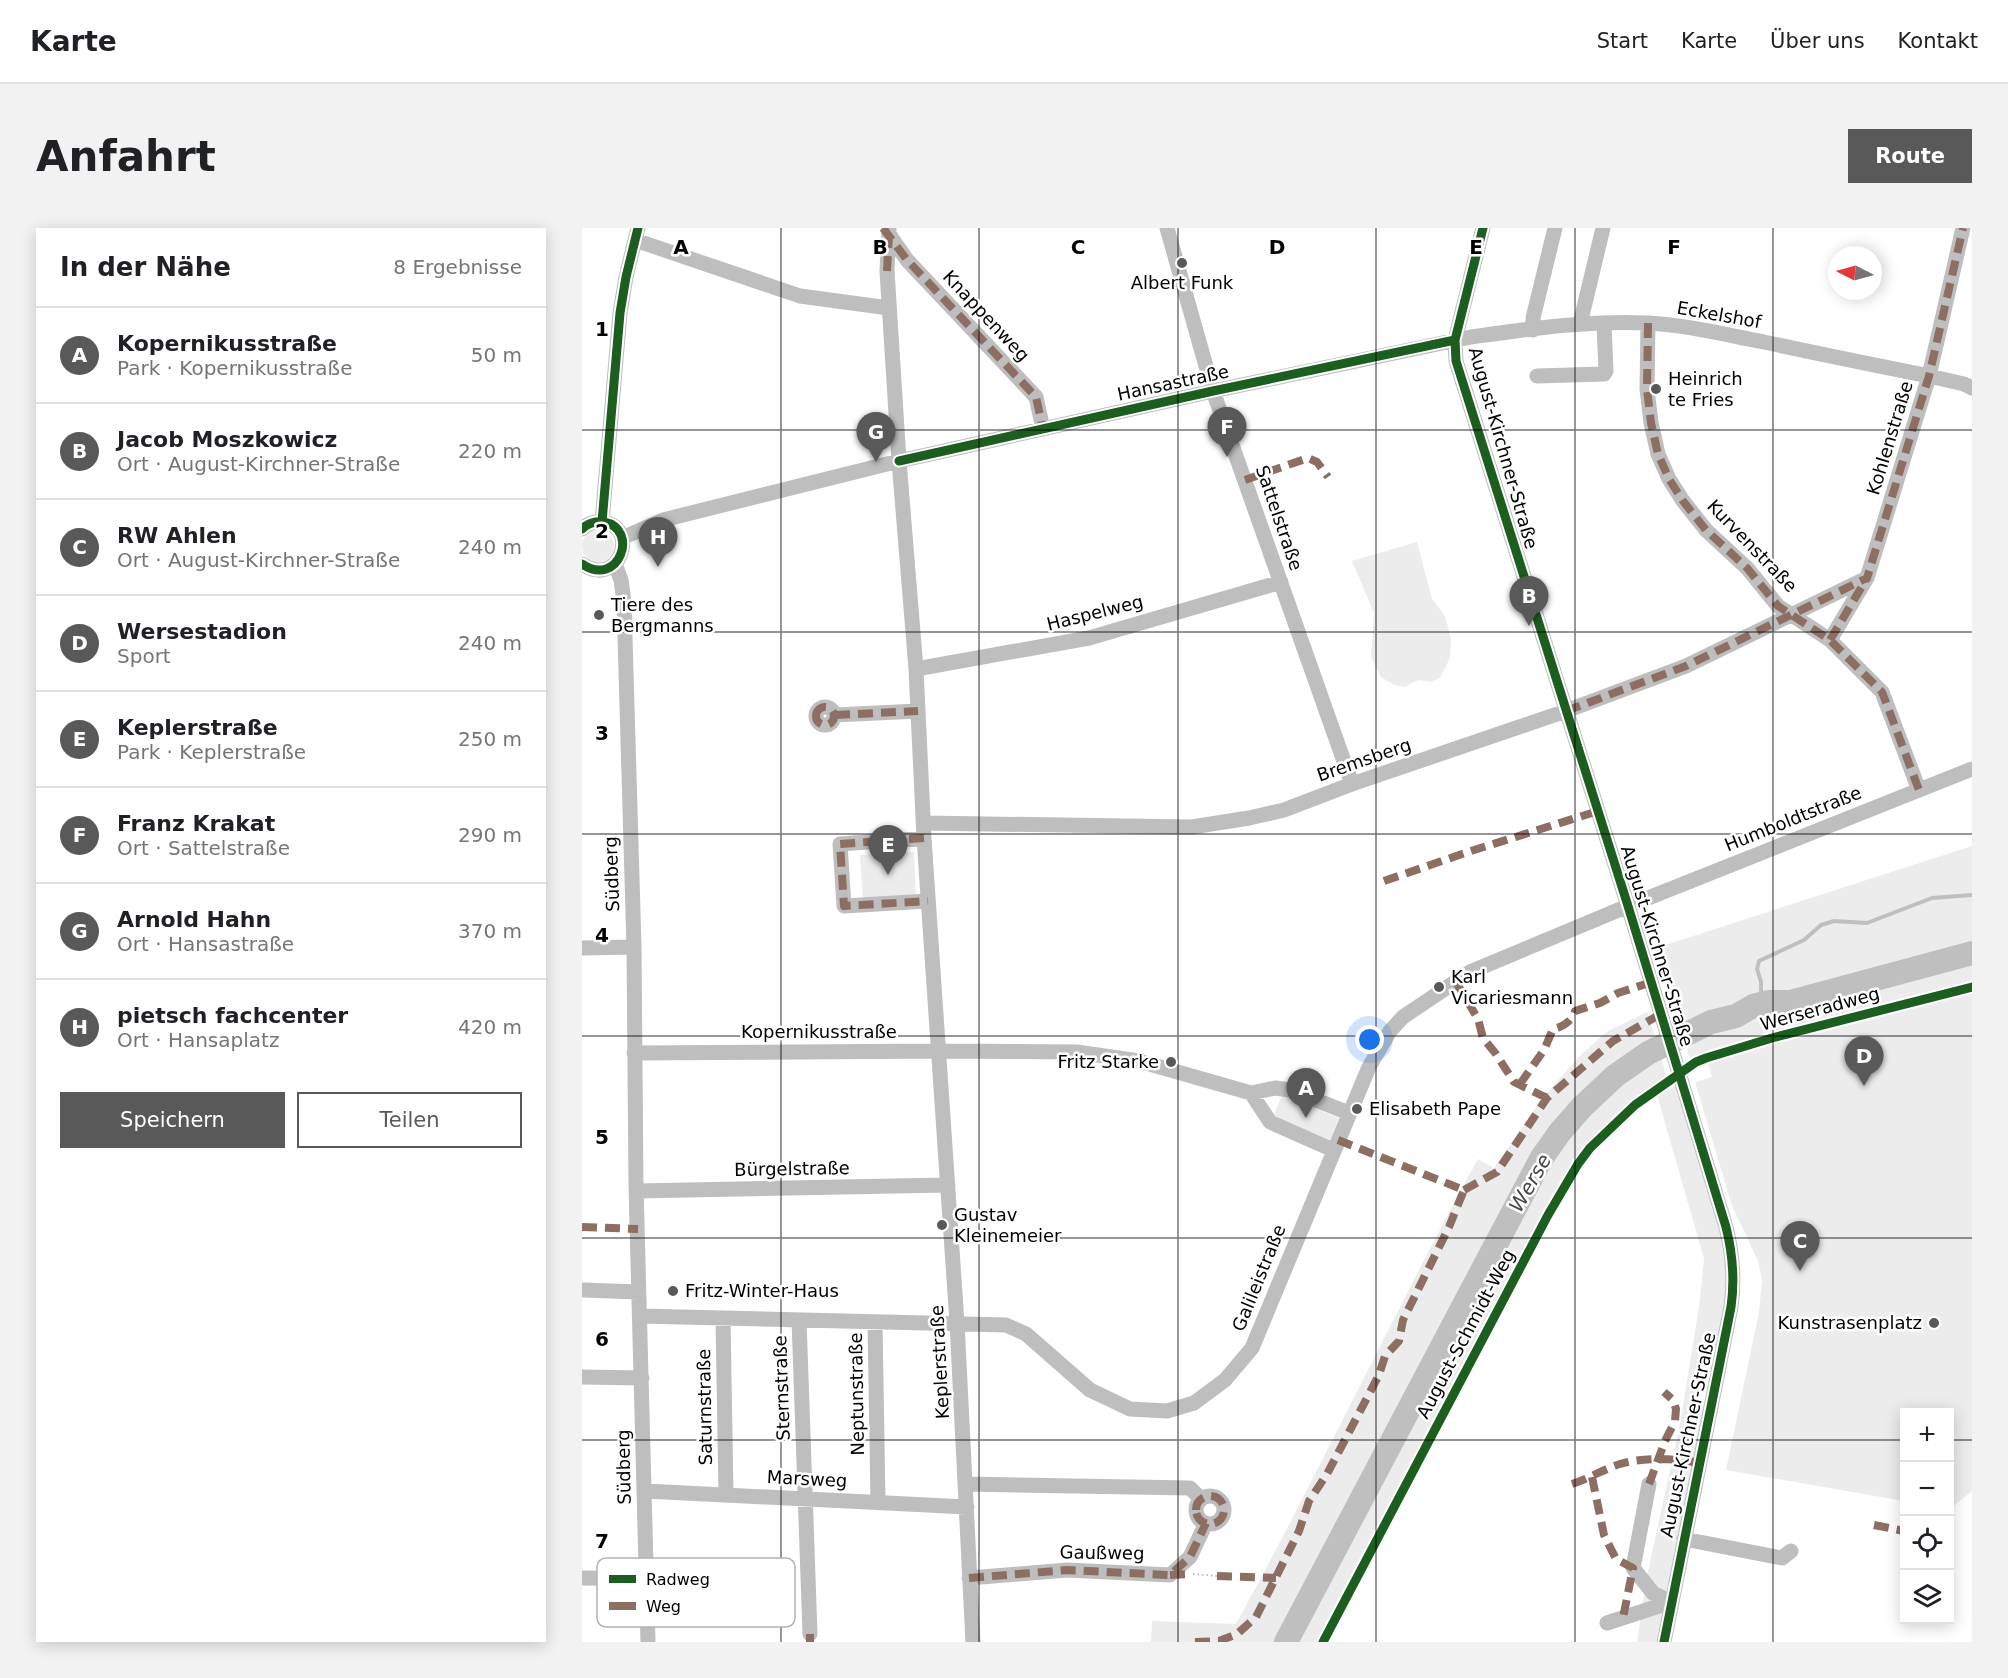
<!DOCTYPE html>
<html lang="de">
<meta charset="utf-8">
<style>
:root{--surface:#fff;--page:#f2f2f2;--text:#202124;--muted:#757577;--line:#e0e0e0;--accent:#595959}
body{margin:0;font-family:"DejaVu Sans",sans-serif;background:var(--page);color:var(--text)}
.controls{position:absolute;right:18px;bottom:18px;display:grid;overflow:hidden;border-radius:0px;box-shadow:0 3px 15px #0003}
.controls button{width:54px;height:54px;display:grid;place-items:center;padding:0;border:0;border-bottom:2px solid var(--line);background:var(--surface);color:var(--text);font:30px sans-serif}
.compass{position:absolute;left:1246px;top:18px;width:54px;height:54px;border-radius:50%;background:var(--surface);box-shadow:0 3px 15px #0003;rotate:276deg}
.you{position:absolute;left:788px;top:812px;width:21px;height:21px;margin:-15px;border:4px solid #fff;border-radius:50%;background:#1a73e8;box-shadow:0 0 0 9px #1a73e833}
.badge{display:grid;place-items:center;width:39px;height:39px;border-radius:50%;background:var(--accent);color:#fff;font-size:20px;font-weight:700}
.pin{position:absolute;translate:-50% -50px;filter:drop-shadow(0 2px 3px #0008)}
.pin::after{content:'';position:absolute;top:32px;width:21px;height:18px;background:inherit;clip-path:polygon(0 0,100% 0,50% 100%)}
.list{margin:0;padding:0;list-style:none}
h2{display:flex;justify-content:space-between;align-items:center;height:78px;margin:0;padding:0 24px;font-size:26px}
h2 small{font-size:20px;font-weight:400;color:var(--muted)}
.list li{display:grid;grid-template-columns:39px 1fr auto;gap:18px;align-items:center;box-sizing:border-box;height:96px;padding:0 24px;border-top:2px solid var(--line)}
.list b{display:block;font-size:22px;white-space:nowrap}
.list p{margin:0;font-size:20px;white-space:nowrap;color:var(--muted)}
.list em{font-size:20px;font-style:normal;color:var(--muted)}
.actions{display:flex;gap:12px;padding:18px 24px}
.actions a{flex:1;padding:14px 0;border:2px solid var(--accent);border-radius:0px;text-align:center;font-size:21px;color:var(--accent)}
.actions .main{background:var(--accent);color:#fff}
.icon{flex:none;width:33px;height:33px;fill:none;stroke:currentColor;stroke-width:2;stroke-linecap:round;stroke-linejoin:round}
.map{position:relative;flex:none;width:1390px;height:1414px;overflow:hidden;border-radius:0px}
header{display:flex;align-items:center;gap:36px;box-sizing:border-box;height:84px;padding:0 30px;background:var(--surface);border-bottom:2px solid var(--line)}
header strong{font-size:28px}
nav{display:flex;gap:33px;margin-inline-start:auto;font-size:21px}
.intro{display:flex;align-items:center;justify-content:space-between;box-sizing:border-box;height:144px;padding:0 36px}
h1{margin:0;font-size:42px}
.button{padding:15px 27px;border-radius:0px;background:var(--accent);color:#fff;font-size:21px;font-weight:700}
main{display:flex;gap:36px;padding:0 36px}
aside{flex:1;background:var(--surface);border-radius:0px;box-shadow:0 3px 15px #0003}
.map>svg:first-child{display:block}
.green{fill:#ececec}
.lines{fill:none;stroke-linecap:round;stroke-linejoin:round}
.stream{stroke:#bfbfbf;stroke-width:4}
.river{stroke:#bfbfbf;stroke-width:24}
.path{stroke:#b9b9b9;stroke-width:2;stroke-dasharray:1.5 3;stroke-linecap:butt}
.minor{stroke:#bebebe;stroke-width:15}
.quiet{stroke:#8d6e63;stroke-width:8;stroke-dasharray:15 8;stroke-linecap:butt}
.cycleway-casing{stroke:#fff;stroke-width:13}
.cycleway{stroke:#1b5e20;stroke-width:9}
.grid{fill:none;stroke:#000;stroke-width:1.5;stroke-opacity:0.55}
.poi-dot{fill:#595959;stroke:#fff;stroke-width:2}
.labels{text-anchor:middle;stroke-width:5;stroke-linejoin:round;paint-order:stroke}
.poi-label{font-size:18px;fill:#000;stroke:#fff;text-anchor:start}
.street-label{font-size:18px;fill:#000;stroke:#fff}
.water-label{font-size:20px;font-style:italic;fill:#444;stroke:#fff}
.key{fill:#fff;stroke:#b2b2b2;stroke-width:1.5}
.key-label{font-size:16px;fill:#000}
.grid-label{font-size:20px;text-anchor:middle;font-weight:bold;fill:#000;stroke:#fff;stroke-width:5;stroke-linejoin:round;paint-order:stroke}
</style>
<header>
<strong>Karte</strong>
<nav><a>Start</a><a>Karte</a><a>Über uns</a><a>Kontakt</a></nav>
</header>
<div class="intro"><h1>Anfahrt</h1><a class="button">Route</a></div>
<main>
<aside>
<h2>In der Nähe<small>8 Ergebnisse</small></h2>
<ul class="list">
<li><span class="badge">A</span><div><b>Kopernikusstraße</b><p>Park · Kopernikusstraße</p></div><em>50 m</em></li>
<li><span class="badge">B</span><div><b>Jacob Moszkowicz</b><p>Ort · August-Kirchner-Straße</p></div><em>220 m</em></li>
<li><span class="badge">C</span><div><b>RW Ahlen</b><p>Ort · August-Kirchner-Straße</p></div><em>240 m</em></li>
<li><span class="badge">D</span><div><b>Wersestadion</b><p>Sport</p></div><em>240 m</em></li>
<li><span class="badge">E</span><div><b>Keplerstraße</b><p>Park · Keplerstraße</p></div><em>250 m</em></li>
<li><span class="badge">F</span><div><b>Franz Krakat</b><p>Ort · Sattelstraße</p></div><em>290 m</em></li>
<li><span class="badge">G</span><div><b>Arnold Hahn</b><p>Ort · Hansastraße</p></div><em>370 m</em></li>
<li><span class="badge">H</span><div><b>pietsch fachcenter</b><p>Ort · Hansaplatz</p></div><em>420 m</em></li>
</ul>
<div class="actions"><a class="main">Speichern</a><a>Teilen</a></div>
</aside>
<div class="map">
<svg width="1390" height="1414" viewBox="0 0 1390 1414">
<rect width="100%" height="100%" fill="#fff"/>
<path class="green" d="M0 318a16 16 0 1 1 32 0a16 16 0 1 1-32 0Z
M835 314 850 371 863 388 869 411 868 430 858 450 849 454 836 452 822 459 812 457 799 449 789 429 792 385 770 333Z
M1390 618V754L1108 831 1074 720Z
M332 624 334 668 281 672 278 627Z
M1390 765V1263L1368 1281V1184H1322V1273L1144 1242 1177 1084 1180 1052 1176 1033 1150 978 1113 854 1130 849 1125 832Z
M1065 784 1082 839 1083 850C1026 880 994 932 962 985L736 1414H569L570 1393 654 1396C738 1243 812 1084 896 931L912 940 963 867 997 829 1024 804Z
M1094 858 1139 1002 1145 1043 1143 1071 1129 1142 1120 1141 1112 1176 1122 1178 1074 1414H1055L1065 1348 1098 1196 1117 1079 1122 1031 1075 867Z
M700 867 757 890 748 913 691 889Z"/>
<g class="lines">
<path class="stream" d="M1179 776V754L1175 741 1177 733 1222 712 1239 697 1252 693 1285 695 1350 670 1390 667"/>
<path class="river" d="M704 1414 959 931 978 904 1000 879 1033 848 1066 825 1129 794 1154 788 1171 778 1187 774H1208L1390 725"/>
<path class="path" d="M611 1346 635 1348"/>
<path class="minor" d="M307 0 305 43 317 233 334 441 342 610 375 1095 391 1414
M585 0 631 163 770 556
M901 0 873 112 874 133 1046 678 1144 999C1151 1027 1153 1051 1149 1079L1082 1414
M307 6 325 32 454 169 461 201
M53 12 218 68 307 80
M1066 95 1065 161 1069 195 1076 226 1087 251 1101 273 1124 302 1165 340 1196 378 1248 412 1300 464 1337 562
M998 96 1021 0
M951 102V90L973 0
M955 148 1022 146 1024 143 1022 96
M20 294 38 85 44 49 56 0
M0 301C6 295 13 293 22 294 58 301 37 361 0 336
M40 310 81 292 317 233 631 163 889 109C947 101 1007 92 1066 95 1105 97 1144 107 1182 114 1237 126 1292 137 1347 148L1382 156 1390 160
M33 336 39 352 42 374 52 719 54 958 66 1414
M1248 412 1285 350
M334 441 507 410 699 354
M234 488a9 9 0 1 1 18 0a9 9 0 1 1-18 0Z
M253 487 336 483
M342 595 610 599 667 590 702 582 770 556 984 483 1104 438 1285 350 1347 148 1381 0
M342 610 258 616 262 678 346 673
M0 720 52 719
M52 825 358 823 495 824 557 833 669 865 693 860 708 862 767 885
M669 865 688 894 751 922
M55 963 366 957
M0 1062 57 1064
M58 1088 424 1097 444 1106 508 1162 548 1181 585 1183 612 1175 643 1152 670 1120 787 839 808 803 821 789 888 744 1046 678 1390 541
M141 1091 144 1266
M217 1092 228 1406
M293 1094 296 1274
M0 1149 60 1150
M384 1256 608 1260 619 1271
M63 1263 385 1279
M614 1282a14 14 0 1 1 28 0a14 14 0 1 1-28 0Z
M1102 1311 1200 1330 1209 1323
M0 1350 65 1351
M387 1350 485 1342 588 1347 608 1329 624 1295
M1025 1395 1089 1374 1071 1365 1051 1340 1067 1256"/>
<path class="quiet" d="M301 0 325 32 454 169 461 201
M305 43 307 6
M1066 95 1065 161 1069 195 1076 226 1087 251 1101 273 1124 302 1165 340 1196 378 1248 412 1300 464 1337 562
M663 252 726 230 735 234 746 249
M1248 412 1285 350
M234 488a9 9 0 1 1 18 0a9 9 0 1 1-18 0Z
M984 483 1104 438 1285 350 1347 148 1381 0
M253 487 336 483
M342 610 258 616 262 678 346 673
M802 653 886 624 1016 583
M874 754 896 791 901 810 914 826 932 854 965 870
M938 856 962 822 971 801C981 799 990 793 993 783L1018 775 1036 765 1070 754
M882 962 915 944 965 870 1031 813 1079 786
M0 999 56 1001
M1010 1249 1022 1307 1034 1331 1051 1340 1041 1390
M990 1256C1006 1251 1022 1241 1038 1236 1062 1229 1092 1230 1117 1235
M1067 1256 1083 1213 1093 1193 1094 1181 1091 1172 1082 1164
M614 1282a14 14 0 1 1 28 0a14 14 0 1 1-28 0Z
M1292 1297 1322 1303
M588 1347 608 1346
M635 1348 694 1350
M387 1350 485 1342 588 1347 608 1329 624 1295
M228 1406V1414
M613 1414 637 1413 655 1406 674 1389 717 1303 727 1273 745 1246 797 1147 803 1128 817 1113 821 1092 867 999 882 962 756 912"/>
<defs>
<path id="cycleway" d="M901 0 873 112 874 133 1046 678 1144 999C1151 1027 1153 1051 1149 1079L1082 1414
M317 233 631 163 873 112
M20 294 38 85 44 49 56 0
M0 301C6 295 13 293 22 294 58 301 37 361 0 336
M741 1414 966 987 996 936 1008 920 1053 877 1114 834 1124 830 1190 810 1390 759"/>
</defs>
<use href="#cycleway" class="cycleway-casing"/>
<use href="#cycleway" class="cycleway"/>
</g>
<path class="grid" d="M199 0V1414M397 0V1414M596 0V1414M794 0V1414M993 0V1414M1191 0V1414M0 202H1390M0 404H1390M0 606H1390M0 808H1390M0 1010H1390M0 1212H1322M1368 1212H1390"/>
<g class="poi-dot">
<circle cx="600" cy="35" r="6"/>
<circle cx="1074" cy="161" r="6"/>
<circle cx="17" cy="387" r="6"/>
<circle cx="857" cy="759" r="6"/>
<circle cx="589" cy="834" r="6"/>
<circle cx="775" cy="881" r="6"/>
<circle cx="360" cy="997" r="6"/>
<circle cx="91" cy="1063" r="6"/>
<circle cx="1352" cy="1095" r="6"/>
</g>
<g class="labels">
<g class="poi-label">
<text x="600" y="61" text-anchor="middle">Albert Funk</text>
<text x="1086" y="157">Heinrich<tspan x="1086" dy="21">te Fries</tspan></text>
<text x="29" y="383">Tiere des<tspan x="29" dy="21">Bergmanns</tspan></text>
<text x="869" y="755">Karl<tspan x="869" dy="21">Vicariesmann</tspan></text>
<text x="577" y="840" text-anchor="end">Fritz Starke</text>
<text x="787" y="887">Elisabeth Pape</text>
<text x="372" y="993">Gustav<tspan x="372" dy="21">Kleinemeier</tspan></text>
<text x="103" y="1069">Fritz-Winter-Haus</text>
<text x="1340" y="1101" text-anchor="end">Kunstrasenplatz</text>
</g>
<g class="street-label">
<text transform="translate(1137 87) rotate(10)" y="6">Eckelshof</text>
<text transform="translate(404 88) rotate(47)" y="6">Knappenweg</text>
<text transform="translate(591 155) rotate(-12)" y="6">Hansastraße</text>
<text transform="translate(1308 210) rotate(-73)" y="6">Kohlenstraße</text>
<text transform="translate(921 220) rotate(74)" y="6">August-Kirchner-Straße</text>
<text transform="translate(697 290) rotate(71)" y="6">Sattelstraße</text>
<text transform="translate(1170 318) rotate(46)" y="6">Kurvenstraße</text>
<text transform="translate(513 385) rotate(-14)" y="6">Haspelweg</text>
<text transform="translate(782 532) rotate(-19)" y="6">Bremsberg</text>
<text transform="translate(1211 591) rotate(-22)" y="6">Humboldtstraße</text>
<text transform="translate(30 646) rotate(-92)" y="6">Südberg</text>
<text transform="translate(1075 718) rotate(73)" y="6">August-Kirchner-Straße</text>
<text transform="translate(1238 781) rotate(-15)" y="6">Werseradweg</text>
<text x="237" y="810">Kopernikusstraße</text>
<text transform="translate(210 941) rotate(-1)" y="6">Bürgelstraße</text>
<text transform="translate(677 1050) rotate(-68)" y="6">Galileistraße</text>
<text transform="translate(884 1106) rotate(-62)" y="6">August-Schmidt-Weg</text>
<text transform="translate(358 1134) rotate(-93)" y="6">Keplerstraße</text>
<text transform="translate(200 1160) rotate(-92)" y="6">Sternstraße</text>
<text transform="translate(275 1166) rotate(-91)" y="6">Neptunstraße</text>
<text transform="translate(123 1179) rotate(-91)" y="6">Saturnstraße</text>
<text transform="translate(1106 1207) rotate(-78)" y="6">August-Kirchner-Straße</text>
<text transform="translate(42 1239) rotate(-91)" y="6">Südberg</text>
<text transform="translate(225 1251) rotate(3)" y="6">Marsweg</text>
<text transform="translate(520 1325) rotate(1)" y="6">Gaußweg</text>
</g>
<g class="water-label">
<text transform="translate(948 955) rotate(-60)" y="7">Werse</text>
</g>
</g>
<rect x="15" y="1330" width="198" height="69" rx="9" class="key"/>
<rect x="27" y="1347" width="27" height="8" fill="#1b5e20"/>
<rect x="27" y="1374" width="27" height="8" fill="#8d6e63"/>
<g class="key-label">
<text x="64" y="1357">Radweg</text>
<text x="64" y="1384">Weg</text>
</g>
<g class="grid-label">
<text x="99" y="26">A</text>
<text x="298" y="26">B</text>
<text x="496" y="26">C</text>
<text x="695" y="26">D</text>
<text x="894" y="26">E</text>
<text x="1092" y="26">F</text>
<text x="20" y="108">1</text>
<text x="20" y="310">2</text>
<text x="20" y="512">3</text>
<text x="20" y="714">4</text>
<text x="20" y="916">5</text>
<text x="20" y="1118">6</text>
<text x="20" y="1320">7</text>
</g>
</svg>
<div class="controls">
<button>+</button>
<button>−</button>
<button><svg class="icon" aria-label="locate" viewBox="0 0 24 24"><circle cx="12" cy="12" r="6"/><path d="M12 2v4M12 18v4M2 12h4M18 12h4"/></svg></button>
<button><svg class="icon" aria-label="layers" viewBox="0 0 24 24"><path d="M12 4l9 5-9 5-9-5zM3 14l9 5 9-5"/></svg></button>
</div>
<svg class="compass" viewBox="-18 -18 36 36"><path d="M0-13l5 13h-10z" fill="#e53935"/><path d="M0 13l5-13h-10z" fill="#757577"/></svg>
<div class="you"></div>
<div class="pin badge" style="left:724px;top:890px">A</div>
<div class="pin badge" style="left:947px;top:398px">B</div>
<div class="pin badge" style="left:1218px;top:1043px">C</div>
<div class="pin badge" style="left:1282px;top:858px">D</div>
<div class="pin badge" style="left:306px;top:647px">E</div>
<div class="pin badge" style="left:645px;top:229px">F</div>
<div class="pin badge" style="left:294px;top:234px">G</div>
<div class="pin badge" style="left:76px;top:339px">H</div>
</div>
</main>
